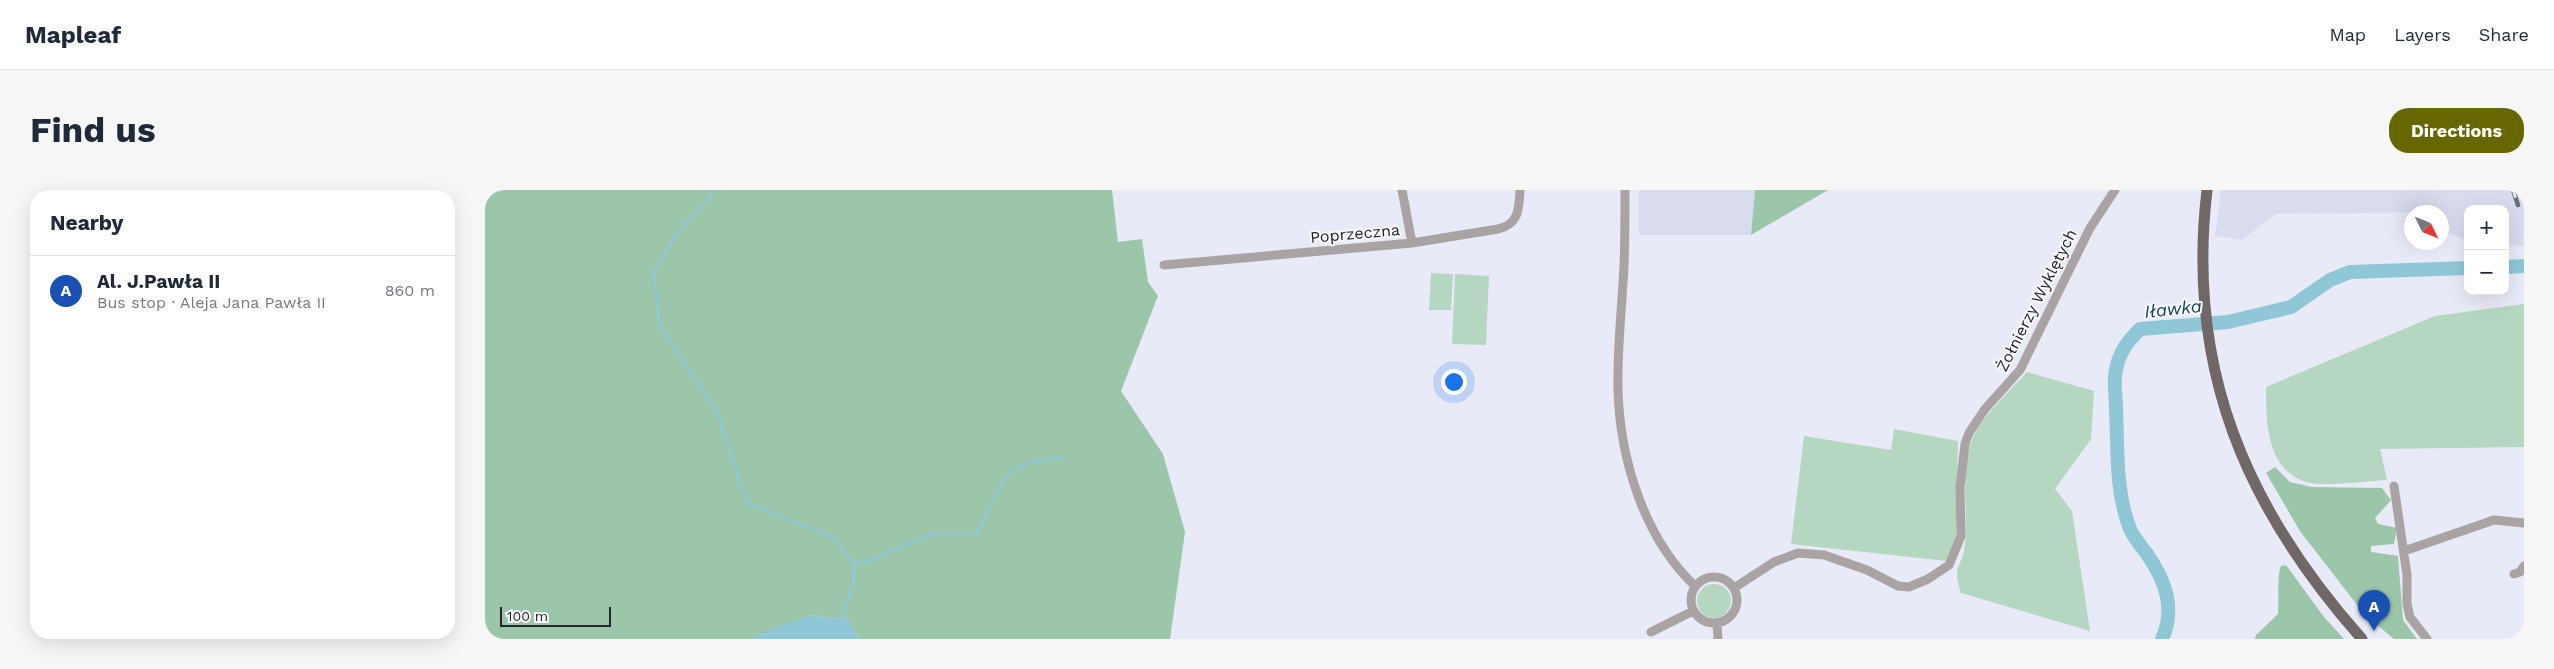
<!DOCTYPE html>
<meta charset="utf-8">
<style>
:root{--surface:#fff;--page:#f6f6f7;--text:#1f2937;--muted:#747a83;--line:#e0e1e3;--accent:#676702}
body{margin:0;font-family:"Work Sans",sans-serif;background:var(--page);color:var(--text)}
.controls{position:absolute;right:15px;top:15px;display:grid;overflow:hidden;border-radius:10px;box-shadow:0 5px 20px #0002}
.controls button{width:45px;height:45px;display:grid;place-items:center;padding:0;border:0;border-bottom:1px solid var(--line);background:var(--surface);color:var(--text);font:25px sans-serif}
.compass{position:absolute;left:1919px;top:15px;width:45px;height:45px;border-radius:50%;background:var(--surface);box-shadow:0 5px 20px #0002;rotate:133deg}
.scale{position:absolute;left:15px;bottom:12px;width:111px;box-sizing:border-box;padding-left:5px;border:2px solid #242429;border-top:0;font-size:14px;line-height:18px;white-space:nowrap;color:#242429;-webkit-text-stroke:4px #f7f8fd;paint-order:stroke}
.you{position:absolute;left:968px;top:191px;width:18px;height:18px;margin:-12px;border:4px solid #fff;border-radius:50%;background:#1a73e8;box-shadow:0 0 0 8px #1a73e833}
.badge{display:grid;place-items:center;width:32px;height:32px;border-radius:50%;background:var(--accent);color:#fff;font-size:16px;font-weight:700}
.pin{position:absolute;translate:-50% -41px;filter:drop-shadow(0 1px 2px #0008)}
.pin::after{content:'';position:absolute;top:26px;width:18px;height:15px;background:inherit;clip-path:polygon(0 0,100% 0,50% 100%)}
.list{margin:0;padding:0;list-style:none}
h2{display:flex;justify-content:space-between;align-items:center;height:65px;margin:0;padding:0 20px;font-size:21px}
h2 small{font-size:16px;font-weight:400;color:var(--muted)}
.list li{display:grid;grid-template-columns:32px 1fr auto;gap:15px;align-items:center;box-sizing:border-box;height:70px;padding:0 20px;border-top:1px solid var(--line)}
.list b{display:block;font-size:19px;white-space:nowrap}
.list p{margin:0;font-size:16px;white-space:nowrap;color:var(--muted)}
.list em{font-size:16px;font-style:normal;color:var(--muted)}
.map{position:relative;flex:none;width:2039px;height:449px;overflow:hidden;border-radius:20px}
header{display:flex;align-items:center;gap:30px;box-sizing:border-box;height:70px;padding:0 25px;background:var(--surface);border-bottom:1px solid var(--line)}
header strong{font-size:24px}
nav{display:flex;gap:28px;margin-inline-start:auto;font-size:18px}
.intro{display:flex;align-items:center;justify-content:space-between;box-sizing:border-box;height:120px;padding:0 30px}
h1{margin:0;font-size:35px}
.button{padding:12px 22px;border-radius:20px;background:var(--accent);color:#fff;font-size:18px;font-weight:700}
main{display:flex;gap:30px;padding:0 30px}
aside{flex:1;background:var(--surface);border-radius:20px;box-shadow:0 5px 20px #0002}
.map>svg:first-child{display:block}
.built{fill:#d9dcef}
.green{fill:#b5d7c1}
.forest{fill:#9bc6aa}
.water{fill:#90c7d7}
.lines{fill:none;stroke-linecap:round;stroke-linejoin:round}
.stream{stroke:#90c7d7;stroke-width:2.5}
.river{stroke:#90c7d7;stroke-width:14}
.minor{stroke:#a9a3a3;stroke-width:9}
.major{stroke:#726767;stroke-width:11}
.rail-casing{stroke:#6c6d75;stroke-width:4.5}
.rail{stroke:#f7f8fd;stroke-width:2.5;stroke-dasharray:8;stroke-linecap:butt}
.labels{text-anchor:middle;stroke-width:4;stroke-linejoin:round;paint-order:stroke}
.street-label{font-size:16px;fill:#242429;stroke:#f7f8fd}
.water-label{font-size:18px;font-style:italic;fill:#134450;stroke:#f7f8fd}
</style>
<header>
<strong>Mapleaf</strong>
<nav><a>Map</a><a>Layers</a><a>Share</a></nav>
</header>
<div class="intro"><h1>Find us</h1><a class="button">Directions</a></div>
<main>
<aside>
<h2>Nearby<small></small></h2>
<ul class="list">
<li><span class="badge" style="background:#1a4fb4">A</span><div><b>Al. J.Pawła II</b><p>Bus stop · Aleja Jana Pawła II</p></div><em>860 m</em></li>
</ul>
</aside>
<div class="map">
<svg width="2039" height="449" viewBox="0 0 2039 449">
<rect width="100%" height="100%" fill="#e9eaf7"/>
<path class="built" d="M1154 0H1270L1266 45H1154Z
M1736 0H2039V56L2020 55V19H1983V51L1962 42 1957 37 1956 22 1791 24 1757 50 1730 46Z"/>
<path class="green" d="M946 83 968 84 966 120H944Z
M970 84 1004 86 1001 155 967 154Z
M2039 114V257L1895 259 1902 290C1882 291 1835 298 1818 291 1781 277 1781 230 1781 197L1950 126Z
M1542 182 1609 201 1606 249 1570 299 1587 321 1605 441 1476 403C1466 374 1478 377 1480 355 1484 317 1472 272 1493 238 1506 218 1526 200 1542 182Z
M1409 239 1473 251 1471 353 1462 371 1306 354 1319 246 1406 260Z
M1212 411a17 17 0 1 1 34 0a17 17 0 1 1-34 0Z"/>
<path class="forest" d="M0 0H627L633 52 657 49 663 92 673 106 636 201 678 264 700 342 685 449H374L361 427 354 429 326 425 267 449H0Z
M1270 0H1343L1266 45Z
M1790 277 1805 292 1827 297 1897 298 1906 310 1890 328 1893 334 1912 338 1909 354 1886 356V362L1913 366 1918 430 1932 449H1909L1879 424 1815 341 1781 283Z
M1801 375 1839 427 1859 449H1770L1771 445 1793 424C1794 412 1792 383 1796 376Z"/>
<path class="water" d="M326 425 354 429 361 427 374 449H266L274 444Z"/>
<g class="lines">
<path class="stream" d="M231 0 193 42 168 82 175 136 232 222 262 313 348 347 369 374
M354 429 368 397 369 374 384 371 448 344 491 345C498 331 517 285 530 279 545 270 562 270 579 268"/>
<path class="river" d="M2020 77 2039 76
M1677 449C1691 418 1680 390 1662 364 1656 356 1649 348 1645 339 1630 301 1633 258 1631 218 1631 206 1628 192 1631 180 1634 162 1643 151 1655 139L1743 132 1806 117 1845 90 1865 82 1983 78"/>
<path class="minor" d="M917 0 927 53
M1140 0C1140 25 1140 51 1139 76 1137 117 1132 159 1133 200 1135 269 1159 348 1210 396
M679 75 927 53 1013 39C1034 34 1034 19 1035 0
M1909 296 1922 385V414L1925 427 1942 449
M1919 361 2009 330 2039 333
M2029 384 2035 382 2039 376
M1206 410a23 23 0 1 1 46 0a23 23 0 1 1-46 0Z
M1249 398 1289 372 1313 363 1339 365 1382 380 1413 396 1424 397 1443 389 1464 375 1476 346 1475 297 1480 254 1484 243 1500 219 1535 180 1605 38 1630 0
M1232 433 1233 449
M1166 442 1208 421"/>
<path class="major" d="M1722 0C1701 178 1760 317 1877 449"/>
<defs>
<path id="rail" d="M2028 0 2033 15"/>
</defs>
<use href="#rail" class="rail-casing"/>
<use href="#rail" class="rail"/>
</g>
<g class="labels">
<g class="street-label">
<text transform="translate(870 43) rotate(-5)" y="6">Poprzeczna</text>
<text transform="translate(1551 110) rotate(-63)" y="6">Żołnierzy Wyklętych</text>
</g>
<g class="water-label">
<text transform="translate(1688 119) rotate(-6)" y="6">Iławka</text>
</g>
</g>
</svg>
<div class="controls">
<button>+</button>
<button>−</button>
</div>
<svg class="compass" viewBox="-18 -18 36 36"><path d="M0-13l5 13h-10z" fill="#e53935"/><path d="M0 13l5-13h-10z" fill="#747a83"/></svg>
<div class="scale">100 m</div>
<div class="you"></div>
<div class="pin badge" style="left:1889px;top:441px;background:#1a4fb4">A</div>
</div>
</main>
